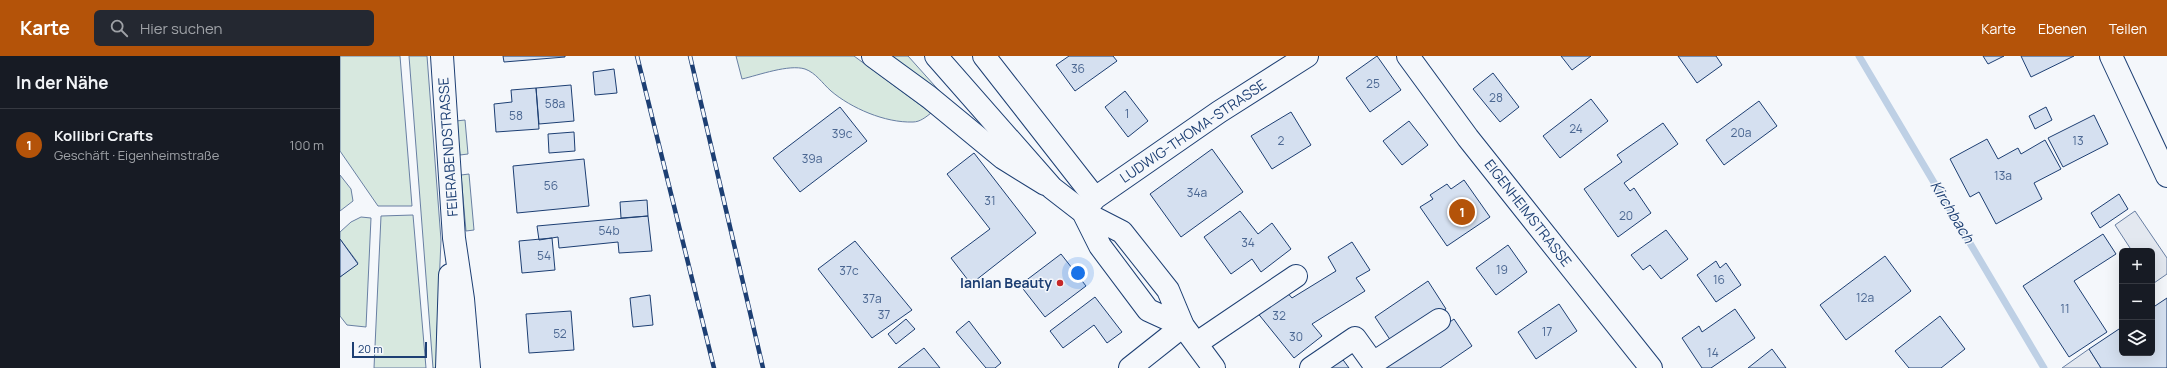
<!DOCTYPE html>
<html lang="de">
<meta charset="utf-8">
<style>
:root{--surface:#171b24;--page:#242831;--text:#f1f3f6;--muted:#9ea1a6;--line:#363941;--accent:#b45309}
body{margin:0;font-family:Manrope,sans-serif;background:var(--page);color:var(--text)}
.controls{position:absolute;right:12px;bottom:12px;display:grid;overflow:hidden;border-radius:6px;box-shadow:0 4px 16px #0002}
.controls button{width:36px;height:36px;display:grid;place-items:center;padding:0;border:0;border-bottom:1px solid var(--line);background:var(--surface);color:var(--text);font:20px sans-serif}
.scale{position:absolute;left:12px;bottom:10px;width:75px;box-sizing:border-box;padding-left:4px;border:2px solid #1d3f73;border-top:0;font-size:11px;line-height:14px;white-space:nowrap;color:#1d3f73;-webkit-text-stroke:3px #f4f7fb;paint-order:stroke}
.you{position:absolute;left:738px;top:217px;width:14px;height:14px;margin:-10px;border:3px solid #fff;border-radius:50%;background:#1a73e8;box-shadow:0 0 0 6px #1a73e833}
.badge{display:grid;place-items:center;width:26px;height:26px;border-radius:50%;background:var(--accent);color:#fff;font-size:13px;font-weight:700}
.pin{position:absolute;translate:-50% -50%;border:2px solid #fff;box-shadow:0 1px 4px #0006}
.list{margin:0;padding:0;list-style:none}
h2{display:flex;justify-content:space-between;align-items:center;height:52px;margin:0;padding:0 16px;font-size:17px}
h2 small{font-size:13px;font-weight:400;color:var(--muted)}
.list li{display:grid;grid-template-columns:26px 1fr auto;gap:12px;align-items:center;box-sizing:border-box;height:72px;padding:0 16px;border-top:1px solid var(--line)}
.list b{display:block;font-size:15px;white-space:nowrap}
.list p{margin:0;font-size:13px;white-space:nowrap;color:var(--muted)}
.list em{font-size:13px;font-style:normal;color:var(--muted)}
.icon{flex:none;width:22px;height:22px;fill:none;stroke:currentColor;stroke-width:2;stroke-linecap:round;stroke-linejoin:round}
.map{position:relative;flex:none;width:1827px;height:312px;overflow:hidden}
header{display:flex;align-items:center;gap:24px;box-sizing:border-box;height:56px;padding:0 20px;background:var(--accent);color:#fff}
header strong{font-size:19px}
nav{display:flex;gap:22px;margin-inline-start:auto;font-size:14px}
.search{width:280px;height:36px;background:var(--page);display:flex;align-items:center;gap:10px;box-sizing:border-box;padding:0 14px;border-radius:6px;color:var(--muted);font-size:15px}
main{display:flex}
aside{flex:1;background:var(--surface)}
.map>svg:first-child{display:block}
.green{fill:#d7e8df;stroke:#687fa3}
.parking{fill:#e3e8f0;stroke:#687fa3}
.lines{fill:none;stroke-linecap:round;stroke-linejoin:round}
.stream{stroke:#bed0e5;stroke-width:7}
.building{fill:#d5e0f0;stroke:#1d3f73}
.minor-casing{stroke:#1d3f73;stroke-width:24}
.major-casing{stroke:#1d3f73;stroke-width:24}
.minor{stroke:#f4f7fb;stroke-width:22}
.major{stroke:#f4f7fb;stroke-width:22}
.rail-casing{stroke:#1d3f73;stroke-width:4.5}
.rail{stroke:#f4f7fb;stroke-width:3;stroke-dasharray:9;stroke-linecap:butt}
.poi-dot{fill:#c62828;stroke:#f4f7fb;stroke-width:1.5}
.labels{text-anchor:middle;stroke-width:3;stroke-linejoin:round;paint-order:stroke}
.number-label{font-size:12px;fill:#4b6792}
.street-label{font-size:14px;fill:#1d3f73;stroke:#f4f7fb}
.poi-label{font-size:14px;font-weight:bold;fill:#1d3f73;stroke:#f4f7fb;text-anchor:end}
.water-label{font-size:15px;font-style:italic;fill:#1d3f73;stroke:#f4f7fb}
</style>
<header>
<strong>Karte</strong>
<div class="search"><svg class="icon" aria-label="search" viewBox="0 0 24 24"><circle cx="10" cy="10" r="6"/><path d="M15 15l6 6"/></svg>Hier suchen</div>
<nav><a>Karte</a><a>Ebenen</a><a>Teilen</a></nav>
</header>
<main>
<aside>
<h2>In der Nähe<small></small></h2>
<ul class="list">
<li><span class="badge">1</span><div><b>Kollibri Crafts</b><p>Geschäft · Eigenheimstraße</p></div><em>100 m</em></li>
</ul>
</aside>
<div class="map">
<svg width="1827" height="312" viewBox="0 0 1827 312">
<rect width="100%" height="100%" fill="#f4f7fb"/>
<path class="green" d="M0 0H60L72 150H38L0 95Z
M69 0H87L101 184 97 277 98 312H93Z
M396 0H514L591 57C586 61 580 66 573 66 545 67 511 52 491 35 482 27 476 17 465 13 449 8 419 19 402 23Z
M549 0H568L603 39Z
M125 64 128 98 120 99 116 65Z
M129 118 134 174 126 175 121 119Z
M0 119 11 133 13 145 0 155Z
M73 159 86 312H34L41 160Z
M21 161 31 162 26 271 7 269 0 260V221L18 207 0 183V176L11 166Z"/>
<path class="parking" d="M1795 155 1827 202V218L1814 227 1812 195H1792L1775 169Z
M1749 293 1761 312H1722Z"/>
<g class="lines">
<path class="stream" d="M1519 0 1704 312"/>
</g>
<path class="building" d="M163 0H225V1L164 6Z
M729 0H773L777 5 735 35 716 9Z
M1037 0 1061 34 1030 56 1006 22Z
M1221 0H1251L1232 14Z
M1338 0H1376L1382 9 1357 27Z
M1643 0H1664L1648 8Z
M1681 0H1734L1691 21Z
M274 13 277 37 255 39 253 16Z
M1153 17 1179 51 1160 66 1133 33Z
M231 29 234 65 199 68 196 32Z
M196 32 199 73 156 76 154 48 172 46 171 34Z
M785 35 808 65 788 81 765 51Z
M1251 43 1268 65 1220 102 1203 80Z
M1419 45 1437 70 1384 109 1366 84Z
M500 51 527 85 460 136 433 102Z
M1706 51 1712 64 1695 73 1689 60Z
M951 56 971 89 932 113 911 80Z
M1754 59 1768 88 1723 111 1708 82Z
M1069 65 1088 89 1062 109 1043 85Z
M1323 67 1338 88 1284 127 1290 135 1294 132 1311 157 1278 181 1244 133 1282 106 1277 99Z
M234 76 235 95 209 97 208 78Z
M1647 83 1658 103 1678 92 1681 98 1705 84 1721 113 1694 127 1702 143 1656 168 1639 136 1630 141 1610 103Z
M872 93 903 136 841 181 810 138Z
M634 97 696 177 631 228 611 202 650 173 607 118Z
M244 103 249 150 177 157 173 110Z
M1124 124 1150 161 1107 190 1080 151 1093 143 1090 139 1107 128 1111 133Z
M1779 138 1788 153 1760 172 1751 157Z
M307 144 308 160 281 162 280 146Z
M900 155 918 178 932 167 951 193 921 216 912 203 891 218 864 181Z
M308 160 312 195 279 197 278 186 219 192 218 181 199 184 197 170Z
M1326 174 1348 203 1321 223 1310 209 1303 214 1291 199Z
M1763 178 1776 198 1734 225 1767 276 1729 301 1683 230Z
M212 182 215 214 182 217 179 185Z
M0 183 18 208 0 221Z
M515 185 572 254 532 282 478 213Z
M1012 186 1030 214 1016 222 1025 235 972 268 982 280 954 302 916 255 944 233 952 242 996 215 988 201Z
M1168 189 1187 216 1156 239 1136 212Z
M721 198 746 230 705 261 680 229Z
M1545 200 1571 235 1506 284 1480 249Z
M1376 205 1380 212 1386 207 1401 229 1376 246 1357 219Z
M1088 225 1106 253 1053 288 1035 261Z
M310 239 313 269 293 271 290 242Z
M755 241 782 276 767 287 754 269 723 292 710 275Z
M1827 242V312H1761L1749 293 1782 271V297H1812V252Z
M1219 248 1237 275 1196 303 1178 276Z
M1395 253 1415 282 1371 312H1362L1342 282 1359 270 1362 276Z
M231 255 234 294 189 297 186 258Z
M1600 260 1625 293 1601 312H1569L1555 295Z
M566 263 575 273 556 288 548 278Z
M1114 263 1132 290 1100 312H1045Z
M629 265 661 307 655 312H646L616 276Z
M584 292 600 312H558Z
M1432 293 1446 312H1408Z
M1001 301 1009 312H987Z"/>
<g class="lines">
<defs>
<path id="minor" d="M533 0 589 41 663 102 705 128
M644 0 755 142
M1068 0 1128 82 1311 312
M1771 0 1827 120
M743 156 755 142 879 56 967 0
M857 287 956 220
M790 312 843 270
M971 312 1015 282 1033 307 1099 264"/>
<path id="major" d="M102 0 114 182 123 243 129 312
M596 0 712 132 743 156 782 176 828 234 843 270 874 312
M743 156 760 190 808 254 843 270
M107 312 110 219"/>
</defs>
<use href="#minor" class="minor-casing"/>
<use href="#major" class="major-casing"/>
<use href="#minor" class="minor"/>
<use href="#major" class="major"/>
<defs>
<path id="rail" d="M297 0 374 312
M350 0 423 312"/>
</defs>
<use href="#rail" class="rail-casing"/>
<use href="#rail" class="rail"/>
</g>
<circle class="poi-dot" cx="720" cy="227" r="4"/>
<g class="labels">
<g class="number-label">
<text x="738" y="17">36</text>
<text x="1033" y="32">25</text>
<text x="1156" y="46">28</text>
<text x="215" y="52">58a</text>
<text x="787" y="62">1</text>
<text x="176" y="64">58</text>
<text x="1236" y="77">24</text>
<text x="1401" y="81">20a</text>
<text x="502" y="82">39c</text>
<text x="941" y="89">2</text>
<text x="1738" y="89">13</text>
<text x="472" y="107">39a</text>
<text x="1663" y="124">13a</text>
<text x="211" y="134">56</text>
<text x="857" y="141">34a</text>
<text x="650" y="149">31</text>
<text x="1286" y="164">20</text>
<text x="269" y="179">54b</text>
<text x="908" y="191">34</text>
<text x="204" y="204">54</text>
<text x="1162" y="218">19</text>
<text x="509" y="219">37c</text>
<text x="1379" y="228">16</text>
<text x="1525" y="246">12a</text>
<text x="532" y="247">37a</text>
<text x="1725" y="257">11</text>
<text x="544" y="263">37</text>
<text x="939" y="264">32</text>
<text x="1207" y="280">17</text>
<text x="220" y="282">52</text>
<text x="956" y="285">30</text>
<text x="1373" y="301">14</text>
</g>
<g class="street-label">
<text transform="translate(853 75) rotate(-34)" y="5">LUDWIG-THOMA-STRASSE</text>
<text transform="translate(108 91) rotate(-94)" y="5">FEIERABENDSTRASSE</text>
<text transform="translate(1188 157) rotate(52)" y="5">EIGENHEIMSTRASSE</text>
</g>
<g class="poi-label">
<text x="712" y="232">lanlan Beauty</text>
</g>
<g class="water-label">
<text transform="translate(1612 156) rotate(59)" y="5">Kirchbach</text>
</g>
</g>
</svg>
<div class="controls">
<button>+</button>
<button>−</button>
<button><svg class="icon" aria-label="layers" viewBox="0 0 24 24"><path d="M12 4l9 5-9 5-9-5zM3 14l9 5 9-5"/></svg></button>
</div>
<div class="scale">20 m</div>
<div class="you"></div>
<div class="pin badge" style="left:1122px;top:156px">1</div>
</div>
</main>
